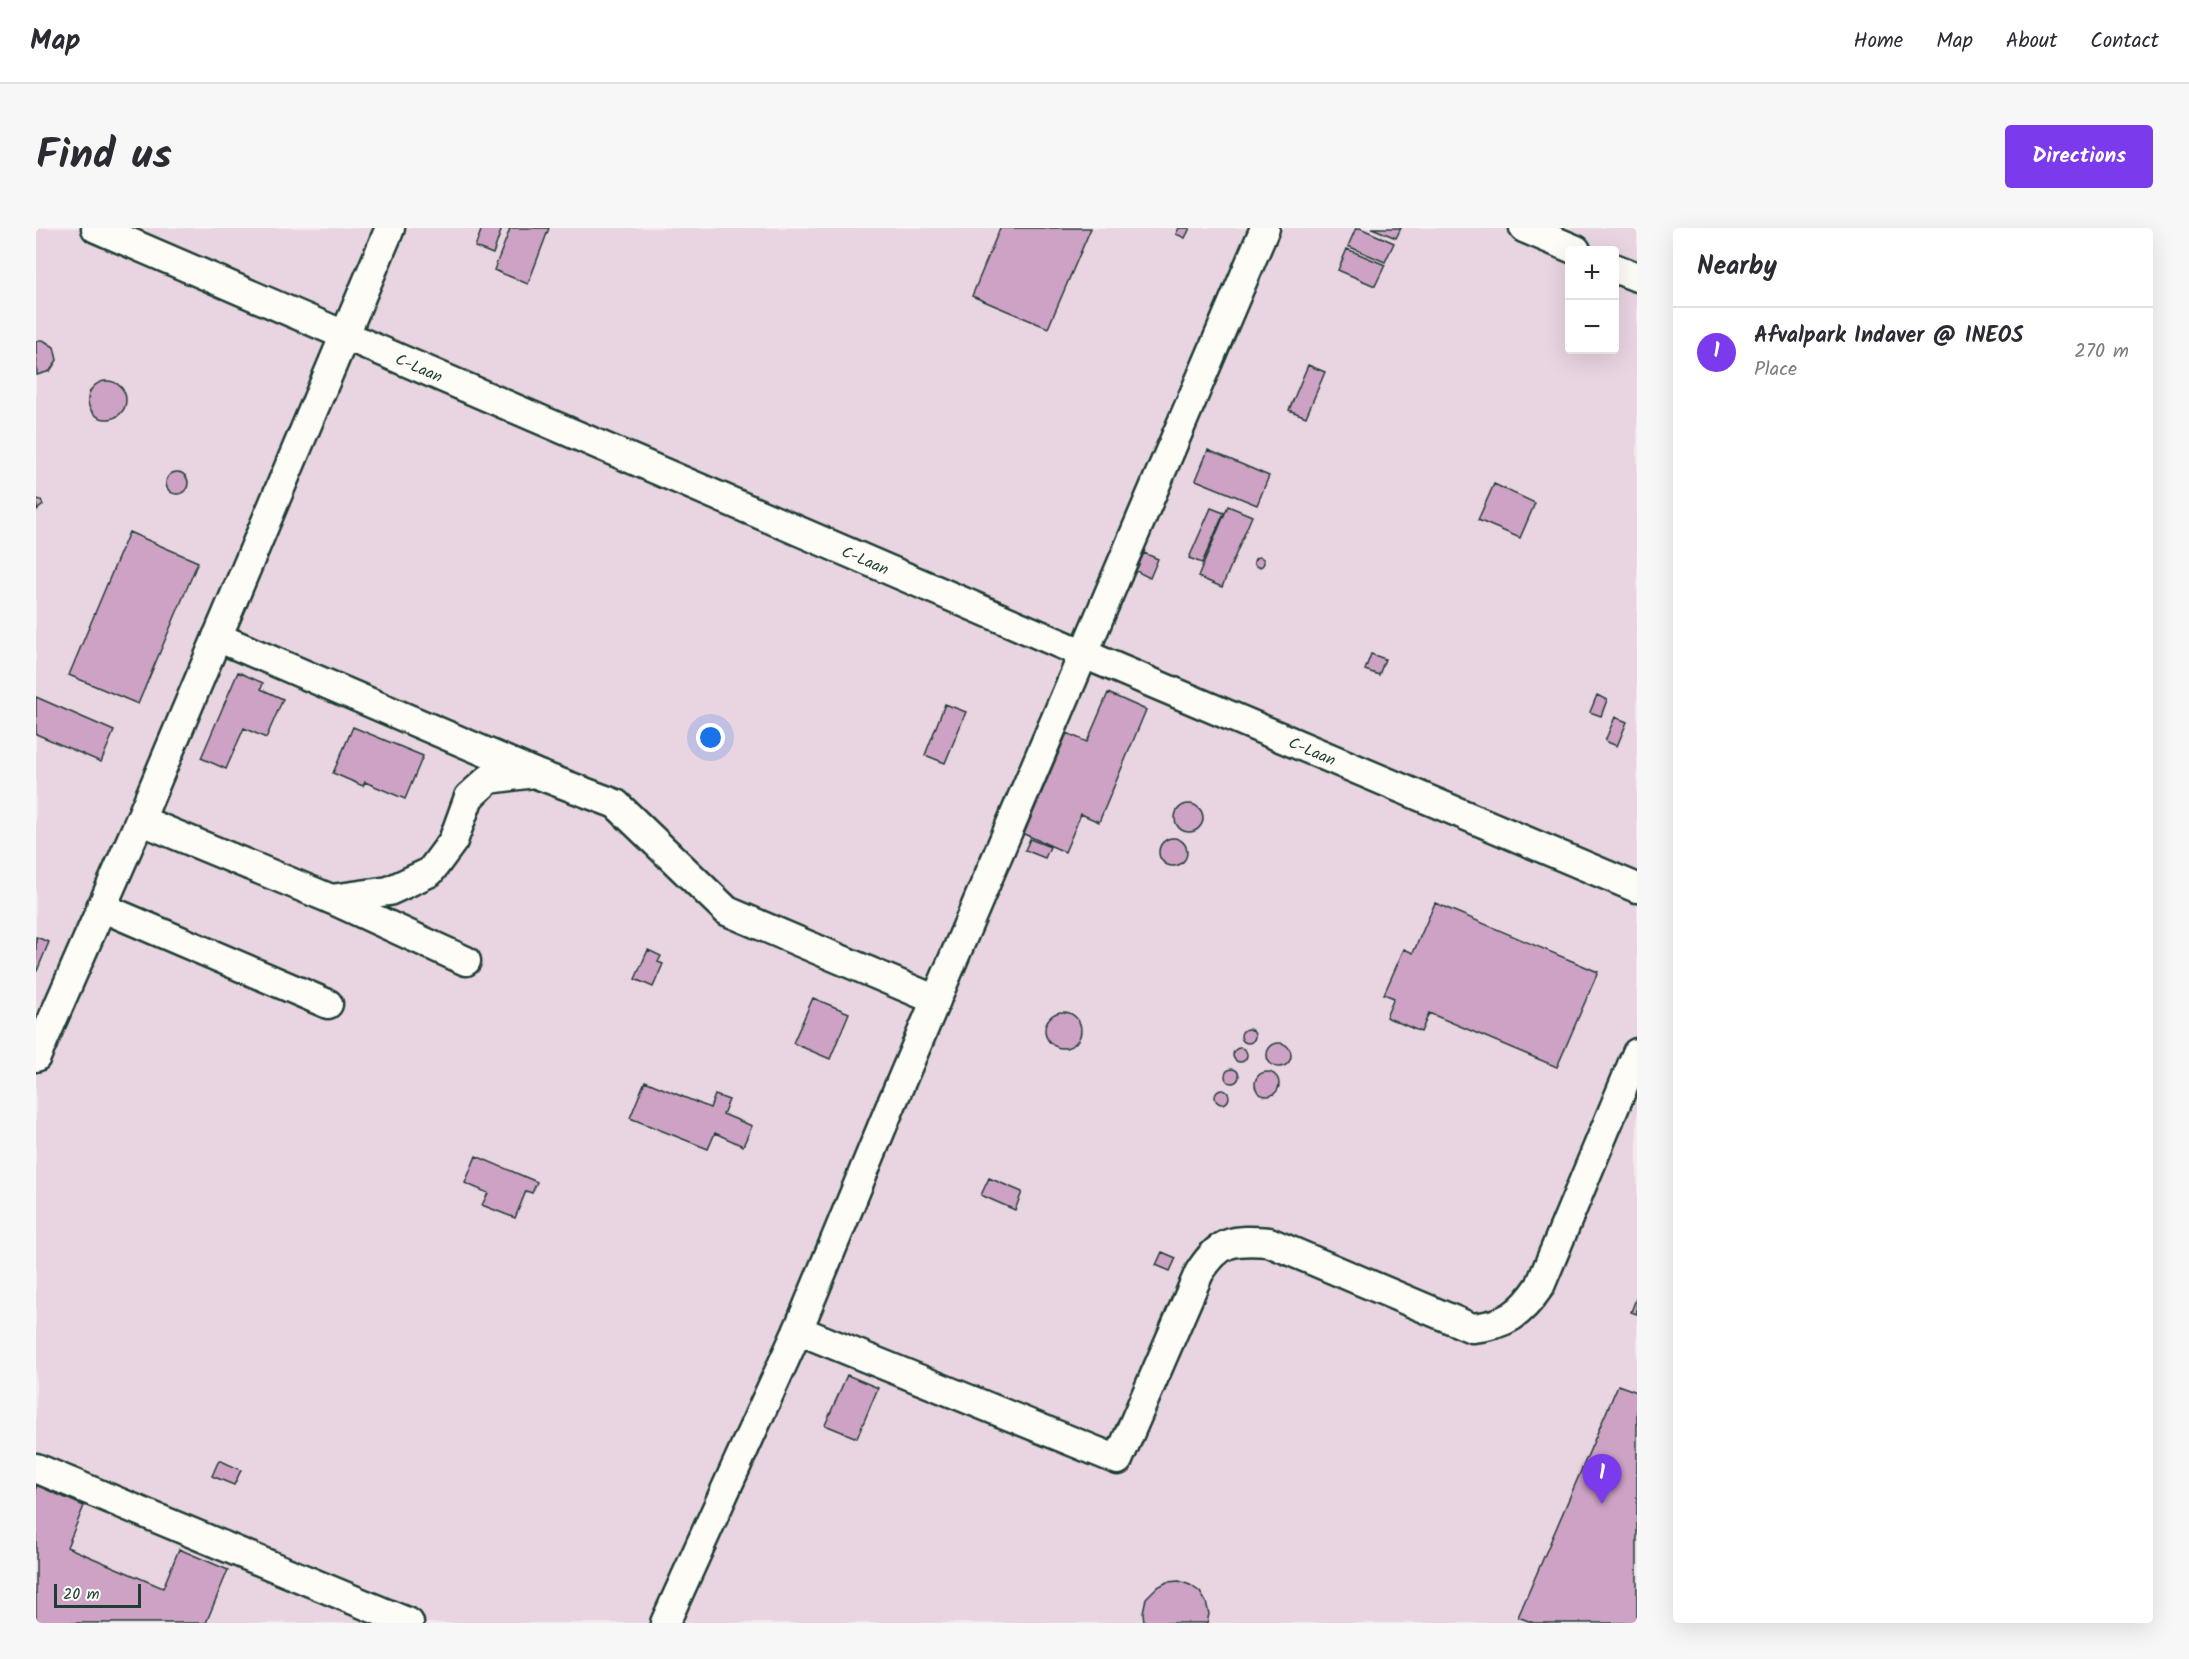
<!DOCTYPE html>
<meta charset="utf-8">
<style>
:root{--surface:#fff;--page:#f7f7f7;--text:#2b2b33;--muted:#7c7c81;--line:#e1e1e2;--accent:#7c3aed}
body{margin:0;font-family:Kalam,sans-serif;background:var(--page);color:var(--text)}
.controls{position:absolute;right:18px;top:18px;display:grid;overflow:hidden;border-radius:6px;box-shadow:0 6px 24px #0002}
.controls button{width:54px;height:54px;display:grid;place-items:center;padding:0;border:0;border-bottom:2px solid var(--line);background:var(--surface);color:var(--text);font:30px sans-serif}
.scale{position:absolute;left:18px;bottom:15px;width:87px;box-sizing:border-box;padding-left:6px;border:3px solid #1f3d34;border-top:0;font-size:16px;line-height:21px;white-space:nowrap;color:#1f3d34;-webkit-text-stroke:4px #fdfcf7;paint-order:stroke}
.you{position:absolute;left:675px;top:510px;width:21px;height:21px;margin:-15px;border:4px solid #fff;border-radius:50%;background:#1a73e8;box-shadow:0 0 0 9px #1a73e833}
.badge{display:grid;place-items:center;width:39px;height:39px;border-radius:50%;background:var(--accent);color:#fff;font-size:20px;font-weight:700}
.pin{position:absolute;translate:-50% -50px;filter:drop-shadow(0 2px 3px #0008)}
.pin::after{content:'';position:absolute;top:32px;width:21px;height:18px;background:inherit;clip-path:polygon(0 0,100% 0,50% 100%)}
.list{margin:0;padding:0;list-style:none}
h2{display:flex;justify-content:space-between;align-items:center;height:78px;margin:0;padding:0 24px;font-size:26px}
h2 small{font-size:20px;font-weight:400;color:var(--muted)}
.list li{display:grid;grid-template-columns:39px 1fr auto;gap:18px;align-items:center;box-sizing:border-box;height:90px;padding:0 24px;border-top:2px solid var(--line)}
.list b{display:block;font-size:22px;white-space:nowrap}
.list p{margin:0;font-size:20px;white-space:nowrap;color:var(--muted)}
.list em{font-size:20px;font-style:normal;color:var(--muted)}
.map{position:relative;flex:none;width:1601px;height:1395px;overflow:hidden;border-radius:6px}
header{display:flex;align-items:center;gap:36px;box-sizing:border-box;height:84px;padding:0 30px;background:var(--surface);border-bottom:2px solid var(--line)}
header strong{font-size:28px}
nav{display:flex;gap:33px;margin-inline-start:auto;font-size:21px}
.intro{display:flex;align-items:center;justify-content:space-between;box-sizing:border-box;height:144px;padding:0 36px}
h1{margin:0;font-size:42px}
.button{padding:15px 27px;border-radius:6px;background:var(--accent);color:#fff;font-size:21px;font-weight:700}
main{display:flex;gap:36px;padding:0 36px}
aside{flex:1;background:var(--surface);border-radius:6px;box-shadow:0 6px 24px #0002}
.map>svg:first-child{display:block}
.built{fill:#e9d4e1;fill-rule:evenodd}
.building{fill:#cea2c5;stroke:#1f3d34;stroke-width:1.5}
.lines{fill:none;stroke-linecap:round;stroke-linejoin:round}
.minor-casing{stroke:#1f3d34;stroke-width:33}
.minor{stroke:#fdfcf7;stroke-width:28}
.labels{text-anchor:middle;stroke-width:5;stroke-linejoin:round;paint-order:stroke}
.street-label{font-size:16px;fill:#1f3d34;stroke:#fdfcf7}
</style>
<header>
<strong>Map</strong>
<nav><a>Home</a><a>Map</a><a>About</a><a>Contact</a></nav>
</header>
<div class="intro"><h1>Find us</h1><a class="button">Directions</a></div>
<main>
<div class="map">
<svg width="1601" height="1395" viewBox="0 0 1601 1395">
<rect width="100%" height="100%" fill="#f4eaed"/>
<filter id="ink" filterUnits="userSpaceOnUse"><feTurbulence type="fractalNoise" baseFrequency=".0167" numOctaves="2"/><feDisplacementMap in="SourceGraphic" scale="12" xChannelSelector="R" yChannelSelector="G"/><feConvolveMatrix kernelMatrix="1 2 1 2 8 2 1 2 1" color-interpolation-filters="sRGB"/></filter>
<g filter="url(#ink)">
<path class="built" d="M0 0H1601V1395H0ZM1534 22H1578V122H1534Z"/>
<path class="building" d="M446 0H466L457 26 439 19Z
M471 0H513L492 56 458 42 474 1Z
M964 0H1055L1012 100 936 68Z
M1143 0H1154L1149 10 1140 6Z
M1320 0H1324L1358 15 1349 34 1312 18Z
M1336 0H1365L1360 10Z
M1311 21 1349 37 1339 58 1302 42Z
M7 112 18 119 21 132 14 143 1 147 0 113Z
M1272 137 1289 144 1270 189 1253 182Z
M52 172a19 19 0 1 1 38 0a19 19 0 1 1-38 0Z
M1172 222 1233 248 1221 277 1160 252Z
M130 255a11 11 0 1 1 22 0a11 11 0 1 1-22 0Z
M1458 256 1499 275 1484 310 1442 292Z
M0 271 5 272 7 277 1 282Z
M1192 278 1216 288 1186 359 1162 349Z
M1175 280 1188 285 1166 335 1153 330Z
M93 304 162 334 102 476 33 447Z
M1108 325 1122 331 1114 350 1100 343Z
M1218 334a5 5 0 1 1 10 0a5 5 0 1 1-10 0Z
M1335 426 1349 431 1343 447 1329 442Z
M202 444 227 455 225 461 247 471 230 510 208 500 190 541 165 530Z
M1072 465 1110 482 1063 594 1045 586 1029 624 988 606 1031 505 1051 514Z
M1561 467 1571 472 1565 488 1554 484Z
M0 469 78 503 65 534 0 506Z
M909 476 930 484 909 535 889 527Z
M1579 489 1591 494 1581 518 1569 513Z
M317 499 387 528 369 571 329 554 327 558 297 545Z
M1139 590a14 14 0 1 1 28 0a14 14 0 1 1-28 0Z
M1123 624a14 14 0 1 1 28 0a14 14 0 1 1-28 0Z
M994 611 1014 619 1009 630 989 622Z
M1399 675 1562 744 1521 839 1393 785 1385 804 1350 789 1358 770 1348 766 1368 721 1377 725Z
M0 709 13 714 1 743 0 742Z
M612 722 625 728 622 734 627 736 617 759 599 751Z
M777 770 813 785 794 831 757 815Z
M1009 802a18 18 0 1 1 36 0a18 18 0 1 1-36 0Z
M1205 808a7 7 0 1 1 14 0a7 7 0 1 1-14 0Z
M1231 827a12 12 0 1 1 24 0a12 12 0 1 1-24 0Z
M1197 827a7 7 0 1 1 14 0a7 7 0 1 1-14 0Z
M1189 848a7 7 0 1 1 14 0a7 7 0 1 1-14 0Z
M1219 856a12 12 0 1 1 24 0a12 12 0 1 1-24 0Z
M609 853 674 880 679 867 693 872 687 886 716 898 707 918 679 905 672 921 594 890Z
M1179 869a7 7 0 1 1 14 0a7 7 0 1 1-14 0Z
M440 928 501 954 496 965 490 963 479 990 446 977 452 965 429 955Z
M953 950 986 964 979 982 945 967Z
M1126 1024 1140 1030 1134 1043 1120 1037Z
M1601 1068V1086L1595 1084Z
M811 1147 842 1160 821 1210 789 1197Z
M1582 1157 1601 1164V1395H1498L1482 1389Z
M183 1232 205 1242 198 1257 176 1248Z
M0 1257 48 1278 31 1319 127 1360 143 1321 192 1342 170 1395H0Z
M1143 1353 1154 1357 1164 1364 1170 1374 1173 1386 1171 1395H1108L1107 1384 1110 1370 1120 1360 1131 1354Z"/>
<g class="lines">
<defs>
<g id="minor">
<path id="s1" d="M60 0 1048 426 1601 660"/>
<path d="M1488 0 1540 22"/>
<path d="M1578 40 1601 49"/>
<path d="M181 409 496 544"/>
<path d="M104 592 295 671 430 733"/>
<path d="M295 671 353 663 394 644 417 613 433 569 453 551 498 545 580 576 691 683 900 772"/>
<path d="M65 679 292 776"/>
<path d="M0 829 104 592 354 0"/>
<path d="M762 1102 1082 1232 1163 1045C1183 1013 1196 1011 1233 1014L1436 1100C1470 1097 1485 1086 1504 1058L1601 825"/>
<path d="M0 1240 373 1395"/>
<path d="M629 1395 762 1102 853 882 1229 0"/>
</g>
</defs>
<use href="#minor" class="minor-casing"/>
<use href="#minor" class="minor"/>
</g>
</g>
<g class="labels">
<g class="street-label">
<text dy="6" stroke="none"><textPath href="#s1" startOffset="352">C-Laan</textPath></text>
<text dy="6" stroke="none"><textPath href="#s1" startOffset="838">C-Laan</textPath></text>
<text dy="6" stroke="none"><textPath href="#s1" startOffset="1324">C-Laan</textPath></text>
</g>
</g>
</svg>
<div class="controls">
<button>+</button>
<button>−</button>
</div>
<div class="scale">20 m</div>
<div class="you"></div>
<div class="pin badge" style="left:1566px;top:1276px">1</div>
</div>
<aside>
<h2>Nearby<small></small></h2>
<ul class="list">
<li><span class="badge">1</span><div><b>Afvalpark Indaver @ INEOS</b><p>Place</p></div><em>270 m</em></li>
</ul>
</aside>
</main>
